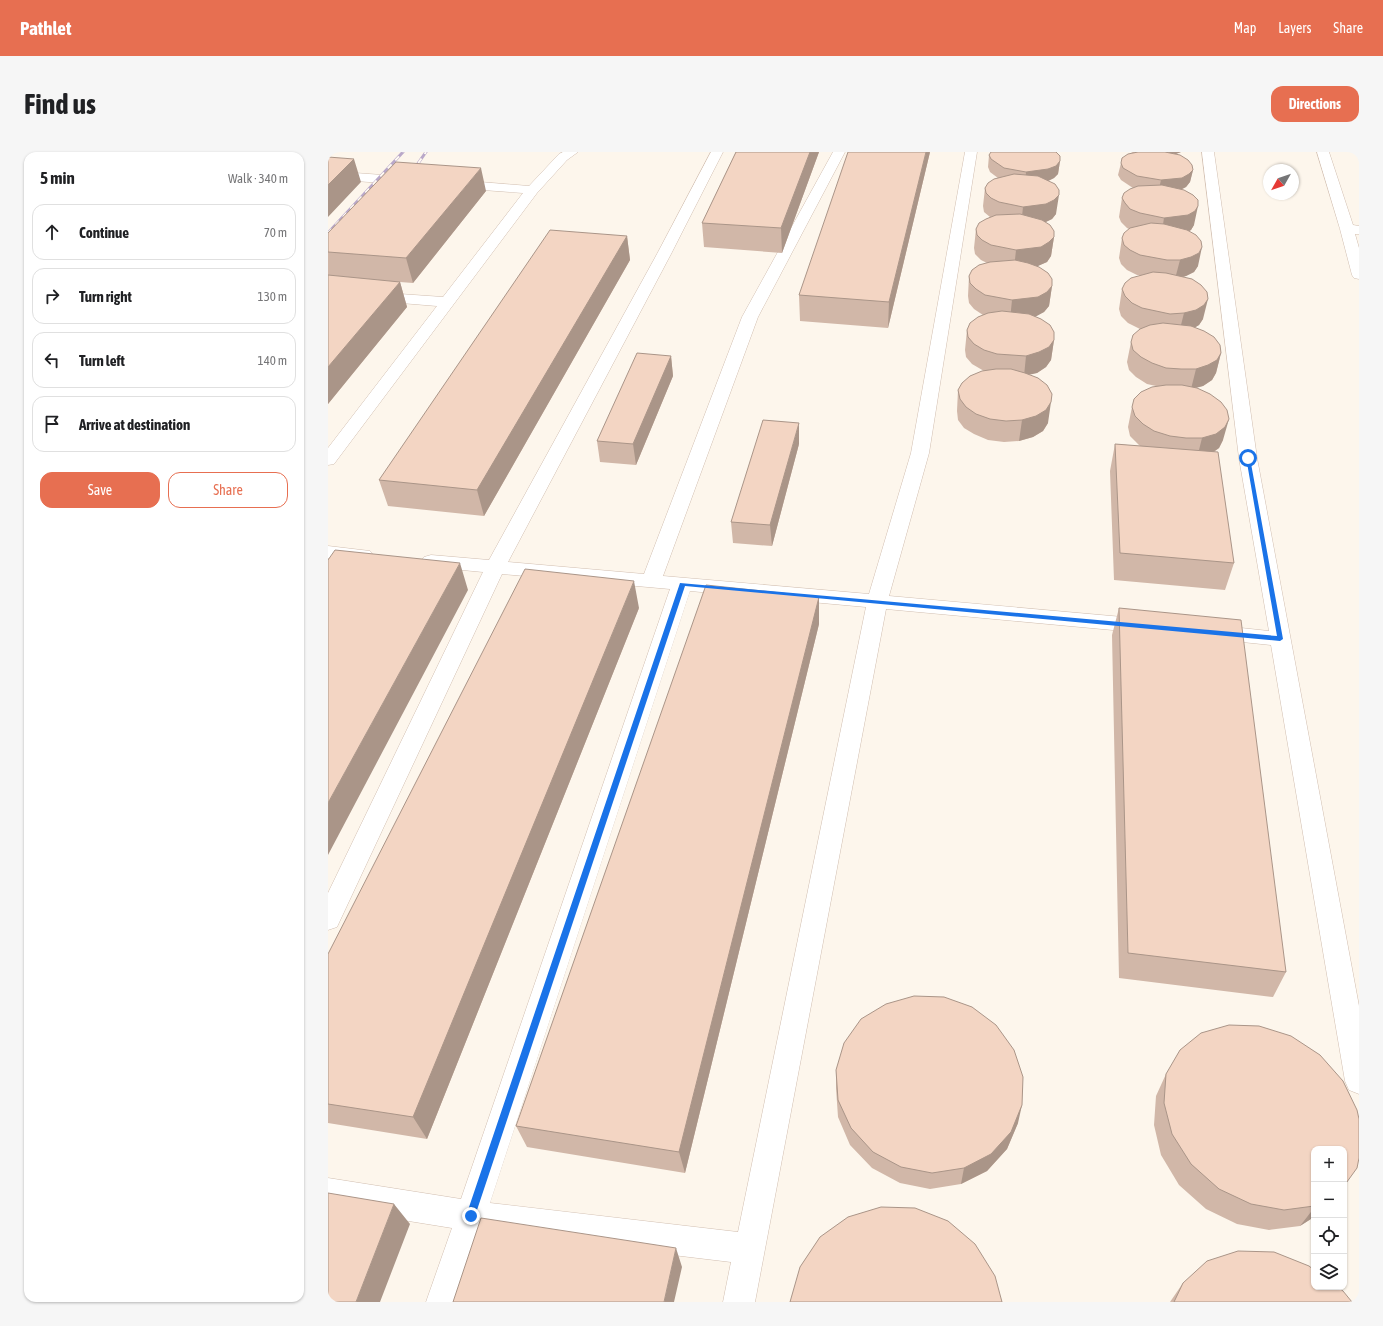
<!DOCTYPE html>
<meta charset="utf-8">
<style>
:root{--surface:#fff;--page:#f6f6f6;--text:#202124;--muted:#757577;--line:#e0e0e0;--accent:#e76f51}
body{margin:0;font-family:"Asap Condensed",sans-serif;background:var(--page);color:var(--text)}
.controls{position:absolute;right:12px;bottom:12px;display:grid;overflow:hidden;border-radius:8px;box-shadow:0 1px 3px #0004}
.controls button{width:36px;height:36px;display:grid;place-items:center;padding:0;border:0;border-bottom:1px solid var(--line);background:var(--surface);color:var(--text);font:20px sans-serif}
.compass{position:absolute;left:935px;top:12px;width:36px;height:36px;border-radius:50%;background:var(--surface);box-shadow:0 1px 3px #0004;rotate:230deg}
.stop{position:absolute;width:12px;height:12px;margin:-9px;border:3px solid #1a73e8;border-radius:50%;background:#fff}
.stop.end{background:#1a73e8;border-color:#fff;box-shadow:0 1px 4px #0008}
.list{margin:0;padding:0;list-style:none}
h2{display:flex;justify-content:space-between;align-items:center;height:52px;margin:0;padding:0 16px;font-size:17px}
h2 small{font-size:13px;font-weight:400;color:var(--muted)}
.list li{display:grid;grid-template-columns:26px 1fr auto;gap:12px;align-items:center;box-sizing:border-box;height:56px;margin:0 8px 8px;padding:0 8px;border:1px solid var(--line);border-radius:12px}
.list b{display:block;font-size:15px;white-space:nowrap}
.list em{font-size:13px;font-style:normal;color:var(--muted)}
.actions{display:flex;gap:8px;padding:12px 16px}
.actions a{flex:1;padding:9px 0;border:1px solid var(--accent);border-radius:12px;text-align:center;font-size:14px;color:var(--accent)}
.actions .main{background:var(--accent);color:#fff}
.icon{flex:none;width:22px;height:22px;fill:none;stroke:currentColor;stroke-width:2;stroke-linecap:round;stroke-linejoin:round}
.map{position:relative;flex:none;width:1031px;height:1150px;overflow:hidden;border-radius:12px}
header{display:flex;align-items:center;gap:24px;box-sizing:border-box;height:56px;padding:0 20px;background:var(--accent);color:#fff}
header strong{font-size:19px}
nav{display:flex;gap:22px;margin-inline-start:auto;font-size:14px}
.intro{display:flex;align-items:center;justify-content:space-between;box-sizing:border-box;height:96px;padding:0 24px}
h1{margin:0;font-size:28px}
.button{padding:10px 18px;border-radius:12px;background:var(--accent);color:#fff;font-size:14px;font-weight:700}
main{display:flex;gap:24px;padding:0 24px}
aside{flex:1;background:var(--surface);border-radius:12px;box-shadow:0 1px 3px #0004}
.map>svg:first-child{display:block}
.lines{fill:none;stroke-linecap:round;stroke-linejoin:round}
.minor-casing{stroke:#d1beb0;stroke-width:1}
.minor{fill:#fff;fill-rule:evenodd}
.rail-casing{stroke:#b9a8c9;stroke-width:3}
.rail{stroke:#fffaf3;stroke-width:2;stroke-dasharray:5.5;stroke-linecap:butt}
.wall{fill:#d1b7a8}
.shaded-wall{fill:#aa9588}
.building{fill:#f3d5c3;stroke:#aa9588}
.route{fill:#1a73e8}
</style>
<header>
<strong>Pathlet</strong>
<nav><a>Map</a><a>Layers</a><a>Share</a></nav>
</header>
<div class="intro"><h1>Find us</h1><a class="button">Directions</a></div>
<main>
<aside>
<h2>5 min<small>Walk · 340 m</small></h2>
<ul class="list">
<li><svg class="icon" aria-label="ahead" viewBox="0 0 24 24"><path d="M12 20V5M6 11l6-6 6 6"/></svg><div><b>Continue</b></div><em>70 m</em></li>
<li><svg class="icon" aria-label="right" viewBox="0 0 24 24"><path d="M7 20v-9h11M14 6l5 5-5 5"/></svg><div><b>Turn right</b></div><em>130 m</em></li>
<li><svg class="icon" aria-label="left" viewBox="0 0 24 24"><path d="M17 20v-9H6M10 6l-5 5 5 5"/></svg><div><b>Turn left</b></div><em>140 m</em></li>
<li><svg class="icon" aria-label="arrive" viewBox="0 0 24 24"><path d="M6 21V4h12l-3 4 3 4H6"/></svg><div><b>Arrive at destination</b></div></li>
</ul>
<div class="actions"><a class="main">Save</a><a>Share</a></div>
</aside>
<div class="map">
<svg width="1031" height="1150" viewBox="0 0 1031 1150">
<rect width="100%" height="100%" fill="#fdf6ec"/>
<g class="lines">
<defs>
<path id="minor" d="M235 0H250L239 8 209 41 6 312 0 313V296L109 154 0 145V137L115 145 195 41 128 36 123 35 122 32 123 29 128 28 201 34 231 2Z
M383 0H395L343 102 180 410 316 422 414 165 505 0H517L430 165 335 424 541 442 583 301 637 0H649L601 301 561 444 817 467 824 469 827 474 824 479 817 481 558 457 427 1150H395L403 1110 153 1080 130 1150H98L124 1076 0 1056V1026L133 1047 342 437 174 422 9 775 0 778V741L155 420 103 415 96 413 93 409 96 405 103 403 161 408 329 102ZM362 439 538 455 410 1080 162 1051Z
M874 0H886L929 306 1031 854V942L1021 938 1017 929 943 493 885 487 878 485 875 480 878 475 885 473 941 479 911 306Z
M989 0H1001L1025 73 1031 74V82H1027L1031 96V127L1026 126 1024 123 1012 77Z
M0 19 82 25 87 26 88 29 87 32 82 33 0 27Z
M0 394 42 399 45 403 42 407 35 409 0 406Z"/>
</defs>
<use href="#minor" class="minor-casing"/>
<use href="#minor" class="minor"/>
<defs>
<path id="rail" d="M84 20 98 0
M0 81 75 0"/>
</defs>
<use href="#rail" class="rail-casing"/>
<use href="#rail" class="rail"/>
</g>
<path class="wall" d="M408 0H491L454 101 376 95 374 71Z
M602 0 560 176 472 169 471 143Z
M803 0H853L847 2 865 18 862 30 858 35 854 37 866 73 863 78 861 79 870 114 866 120 858 124 855 125 875 167 871 173 867 175 893 201 888 221 884 228 875 234 867 236 895 288 891 296 886 300 906 411 897 438 786 428 782 319 787 292 812 294 802 284 800 275 804 255 828 234 819 232 808 225 801 218 799 210 803 190 812 177 800 171 793 164 791 157 794 137 812 123H809L799 118 793 112 791 106 794 86 801 77 799 76 793 70 791 65 794 46 805 36 793 28 790 23 793 11 805 1Z
M661 3 732 9 730 22 726 26 720 29 728 62 724 67 717 70 726 85 723 104 719 110 709 114 724 134 721 154 716 160 707 164 726 188 723 208 718 215 709 221 701 222 720 271 715 279 705 285 691 289 676 290 660 288 646 282 636 276 630 268 629 259 630 238 656 219 644 212 638 205 637 198 639 178 655 163 646 157 641 151 640 144 641 124 659 111 653 108 647 102 646 96 648 77 662 65 656 60 655 54 657 36 670 26 662 20 660 15Z
M158 39 85 131 72 130 79 155 0 252V81Z
M299 84 302 108 156 364 60 354 51 328Z
M343 204 345 224 308 313 272 310 269 289Z
M471 292 444 394 405 391 403 370Z
M491 445V472L357 1021 199 995 188 974Z
M311 456 99 987 0 971V802Z
M791 456 958 820 945 845 791 826 784 483Z
M508 918 690 971 679 997 659 1019 633 1032 602 1037 572 1031 544 1016 522 993 510 965 508 936Z
M838 922 986 997V1065L972 1074 941 1078 909 1072 878 1057 851 1033 833 1003 826 973 828 944Z
M855 1131 1024 1150H842Z"/>
<path class="shaded-wall" d="M482 0H491L454 101 453 76Z
M598 0H602L560 176 561 150Z
M828 0H853L848 2Z
M26 7 33 30 0 65V33Z
M732 9 730 22 726 26 718 30 697 33 698 20Z
M153 16 158 39 85 131 78 106Z
M865 18 862 30 858 35 852 38 830 41 833 28Z
M731 43 728 62 724 67 716 71 693 74 695 55Z
M870 54 866 73 863 78 856 82 833 85 836 66Z
M299 84 302 108 156 364 149 338Z
M726 85 723 104 719 110 710 114 686 117 688 98Z
M874 95 870 114 866 120 858 124 847 127 852 108Z
M72 130 79 155 0 252V215Z
M724 134 721 154 716 160 707 165 682 168 684 148Z
M880 147 875 167 871 173 863 178 851 181 856 161Z
M726 188 723 208 718 215 709 221 696 224 698 204Z
M893 201 888 221 884 228 875 234 863 237 868 217Z
M343 204 345 224 308 313 305 292Z
M723 250 720 271 715 279 705 285 691 289 694 268Z
M901 267 895 288 891 296 882 302 869 306 874 286Z
M471 271V292L444 394 442 373Z
M132 411 140 438 0 703V651Z
M306 429 311 456 99 987 85 965Z
M491 445V472L357 1021 351 1000Z
M694 953 690 971 679 997 659 1019 633 1032 636 1016Z
M66 1052 82 1072 52 1150H28Z
M986 1056V1065L972 1074Z
M348 1096 354 1115 346 1150H336Z"/>
<path class="building" d="M408 0H482L453 76 374 71Z
M520 0H598L561 150 471 143Z
M663 0H728L732 4V9L728 14 720 17 698 20 676 16 663 7 661 3Z
M810 0H837L852 3 860 8 864 13 865 18 861 22 854 26 833 28 809 24 795 16 793 11 794 6 800 2Z
M0 5 26 7 0 33Z
M68 10 153 16 78 106 0 100V81Z
M686 22 710 24 727 32 731 38V43L726 48 718 52 695 55 671 50 663 46 658 41 657 36 660 31 666 27Z
M834 33 856 38 865 43 870 48V54L867 59 860 63 836 66 812 61 802 57 797 51 794 46 796 41 802 37 810 34Z
M692 62 714 68 722 73 726 79V85L721 90 713 95 688 98 663 93 654 88 649 83 648 77 651 71 658 67 668 63Z
M823 71 836 72 859 78 868 83 873 89 874 95 871 101 863 105 852 108H839L812 103 802 98 796 93 794 86 796 81 802 76Z
M222 78 299 84 149 338 51 328Z
M687 108 700 111 711 115 720 121 724 127V134L719 140 710 145 684 148 657 143 648 137 642 131 641 124 644 118 651 113 662 110Z
M825 120 838 121 864 127 873 133 879 140 880 147 876 153 868 158 856 161 842 162 814 156 804 151 797 144 794 137 797 131 803 126Z
M0 123 72 130 0 215Z
M674 159 701 162 713 167 722 173 726 180V188L721 195 711 200 698 204 669 202 656 198 646 192 640 185 639 178 642 171 650 165 660 161Z
M835 171 863 174 876 179 886 185 892 193 893 201 889 208 880 213 868 217H853L838 216 824 211 813 205 805 198 803 190 805 183 812 177 822 173Z
M309 201 343 204 305 292 269 289Z
M668 217H683L697 221 710 226 719 233 724 242 723 250 718 258 708 264 694 268 678 269 662 267 648 262 638 255 632 247 630 238 634 231 642 224 654 219Z
M838 233H854L869 236 882 242 893 250 899 258 901 267 897 275 888 282 874 286H858L842 284 826 279 815 272 807 264 804 255 806 247 813 240 824 235Z
M435 268 471 271 442 373 403 370Z
M787 292 890 300 906 411 792 401Z
M7 398 132 411 0 651V408Z
M197 417 306 429 85 965 0 952V802Z
M378 433 491 445 351 1000 188 974Z
M791 456 913 468 958 820 800 801Z
M586 844 616 845 644 855 668 873 686 898 695 925 694 953 683 980 663 1002 636 1016 604 1021 573 1015 545 1000 523 976 510 948 508 918 516 891 533 867 558 852Z
M901 873 931 874 963 884 992 903 1015 929 1029 958 1031 967V1006L1029 1016 1016 1034V997H986V1054L956 1058 923 1052 891 1037 863 1012 844 982 836 951 838 922 852 898 873 881Z
M0 1041 66 1052 28 1150H0Z
M553 1055 587 1056 620 1069 647 1092 667 1124 674 1150H462L472 1115 492 1085 520 1065Z
M153 1066 348 1096 336 1150H125Z
M910 1099 946 1100 981 1114 986 1118V1135H1010L1015 1139 1024 1150H846L855 1131 879 1109Z"/>
<path class="route" d="M918 305 922 306 955 487 952 489 357 434 146 1067 143 1068 140 1067 138 1064 352 431 949 484Z"/>
</svg>
<div class="controls">
<button>+</button>
<button>−</button>
<button><svg class="icon" aria-label="locate" viewBox="0 0 24 24"><circle cx="12" cy="12" r="6"/><path d="M12 2v4M12 18v4M2 12h4M18 12h4"/></svg></button>
<button><svg class="icon" aria-label="layers" viewBox="0 0 24 24"><path d="M12 4l9 5-9 5-9-5zM3 14l9 5 9-5"/></svg></button>
</div>
<svg class="compass" viewBox="-18 -18 36 36"><path d="M0-13l5 13h-10z" fill="#e53935"/><path d="M0 13l5-13h-10z" fill="#757577"/></svg>
<div class="stop" style="left:920px;top:306px"></div>
<div class="stop end" style="left:143px;top:1064px"></div>
</div>
</main>
